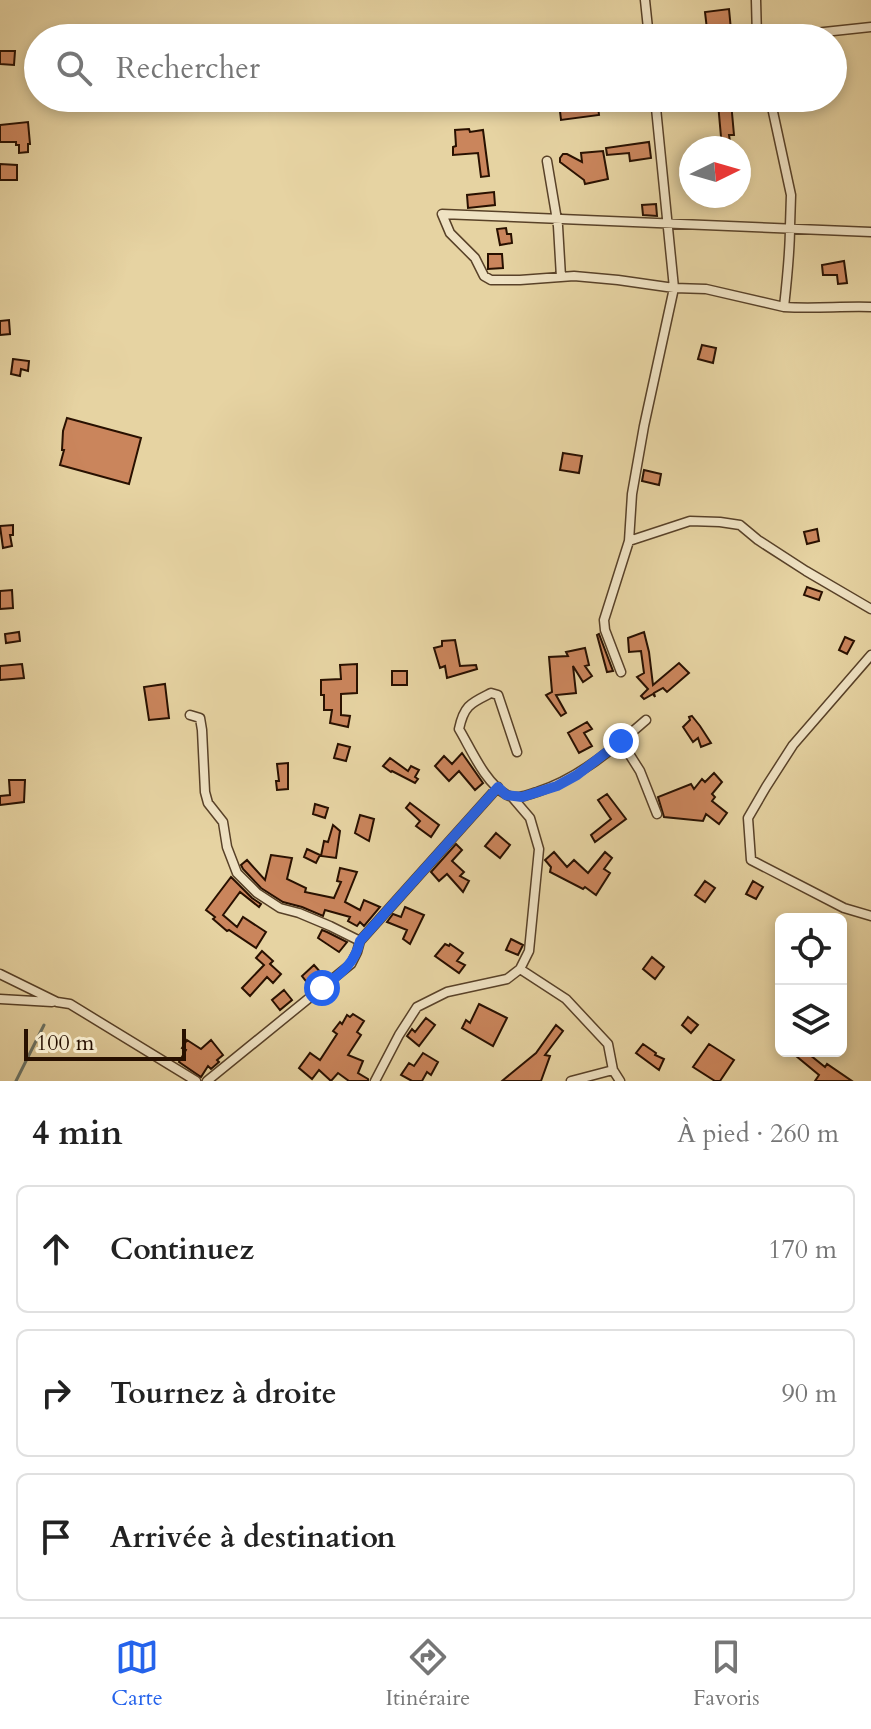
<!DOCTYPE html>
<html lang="fr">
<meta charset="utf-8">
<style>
:root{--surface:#fff;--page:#f2f2f2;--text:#222;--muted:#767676;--line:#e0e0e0;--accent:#2563eb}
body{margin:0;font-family:Cardo,serif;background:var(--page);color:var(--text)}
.controls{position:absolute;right:24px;bottom:24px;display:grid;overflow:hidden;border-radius:12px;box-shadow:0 4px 12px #0003}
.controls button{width:72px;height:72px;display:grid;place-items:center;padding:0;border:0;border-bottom:2px solid var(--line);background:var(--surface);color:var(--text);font:40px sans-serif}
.compass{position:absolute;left:679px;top:136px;width:72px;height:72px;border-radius:50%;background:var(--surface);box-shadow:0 4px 12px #0003;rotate:85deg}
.scale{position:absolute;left:24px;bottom:20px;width:162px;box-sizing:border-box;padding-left:8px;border:4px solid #281000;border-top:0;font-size:22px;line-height:28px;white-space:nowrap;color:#281000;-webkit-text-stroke:6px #efe2c3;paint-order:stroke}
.stop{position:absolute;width:24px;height:24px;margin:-18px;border:6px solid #2563eb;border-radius:50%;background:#fff}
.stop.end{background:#2563eb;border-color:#fff;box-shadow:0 2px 8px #0008}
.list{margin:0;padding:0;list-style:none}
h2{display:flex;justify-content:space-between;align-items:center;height:104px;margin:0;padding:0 32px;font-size:34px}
h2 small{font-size:26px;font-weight:400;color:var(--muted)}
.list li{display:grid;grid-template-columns:52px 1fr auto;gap:24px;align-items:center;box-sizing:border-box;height:128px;margin:0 16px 16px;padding:0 16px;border:2px solid var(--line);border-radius:12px}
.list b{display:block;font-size:30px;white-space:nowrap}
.list em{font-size:26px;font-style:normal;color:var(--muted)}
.icon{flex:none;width:44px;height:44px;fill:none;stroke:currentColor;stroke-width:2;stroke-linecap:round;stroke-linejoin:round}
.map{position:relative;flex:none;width:871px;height:1081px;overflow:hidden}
.search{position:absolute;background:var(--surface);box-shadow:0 4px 12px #0003;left:24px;right:24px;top:24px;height:88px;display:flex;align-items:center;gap:20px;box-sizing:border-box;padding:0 28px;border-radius:44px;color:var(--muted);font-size:30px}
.sheet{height:536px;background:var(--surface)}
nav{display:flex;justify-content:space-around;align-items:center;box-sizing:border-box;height:112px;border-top:2px solid var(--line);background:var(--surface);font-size:22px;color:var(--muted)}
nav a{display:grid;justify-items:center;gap:4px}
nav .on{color:var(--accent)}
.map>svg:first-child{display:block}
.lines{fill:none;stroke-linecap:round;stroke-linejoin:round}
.stream{stroke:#6b7467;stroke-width:3}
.building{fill:#ca855c;stroke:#281000;stroke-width:2}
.street-casing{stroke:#584128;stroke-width:11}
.street{stroke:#efe2c3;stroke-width:8}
.route{stroke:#2563eb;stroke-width:10}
</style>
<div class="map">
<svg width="871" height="1081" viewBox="0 0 871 1081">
<rect width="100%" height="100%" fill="#e6d3a2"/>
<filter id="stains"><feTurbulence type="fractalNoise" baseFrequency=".0025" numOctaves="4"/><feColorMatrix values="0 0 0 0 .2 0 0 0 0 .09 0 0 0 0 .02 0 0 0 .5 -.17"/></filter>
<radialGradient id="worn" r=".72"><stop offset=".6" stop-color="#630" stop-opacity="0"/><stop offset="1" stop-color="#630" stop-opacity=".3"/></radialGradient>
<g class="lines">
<path class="stream" d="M16 1081 44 1025"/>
</g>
<path class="building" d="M729 9 731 30 721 31V37L708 38 705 12Z
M0 51H15L14 65 0 64Z
M583 98H597L599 115 561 120 560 111 585 108Z
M731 102 734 135H729L731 148H722L718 103Z
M28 122 30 144H28V152L19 153V145H16V142H0V125Z
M469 129 470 132 483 130 489 176 481 177 478 153 453 155V147L456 146 455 130Z
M649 142 651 158 630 161 629 153 607 155 606 148Z
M603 151 608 179 585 184 584 180 560 162V158L563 154H567L582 162 581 153Z
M0 164 17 165V180H0Z
M494 192 495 205 468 208 467 195Z
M656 204 657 216 643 215 642 205Z
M506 228 507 234H511L512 243 500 245 497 229Z
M488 254H502L503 268 488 269Z
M844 261 847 283 838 284 837 275H823L822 265Z
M9 320 10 334 0 335V321Z
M702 345 716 348 713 363 698 359Z
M13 359 29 361 28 371 21 369 20 376 11 374Z
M67 418 141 438 129 484 60 465 64 450H62L63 431Z
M563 453 582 456 579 473 560 470Z
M644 470 661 474 659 485 642 481Z
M13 525V535H10L12 546 3 548 0 526Z
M817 529 819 541 807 544 804 532Z
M807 587 822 592 819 600 804 595Z
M12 590 13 608 0 609V591Z
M19 632 20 641 6 643 5 634Z
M644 632 649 652 653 685 679 663 689 673 667 692 663 688 654 693 655 697 653 694 644 699 641 696 648 689 637 677 644 673 641 651 629 652 628 638Z
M599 634 613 671 607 672 597 635Z
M845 637 854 641 847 654 839 650Z
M455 640 460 666 476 665 477 669 447 678 445 666 440 668 434 648 442 646V641Z
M585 648 589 665 585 666 592 676 583 682 573 666 576 693 556 695 566 713 561 716 546 695 552 692 549 657 568 656 566 652Z
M22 664 24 678 0 680V666Z
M357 664V693L341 694V715L350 716 348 727 330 723 332 710H324V695H321V680L341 679 340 665Z
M392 671H407V685H392Z
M165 684 169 718 149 720 144 687Z
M692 716 700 726 711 743 701 747 698 738 693 742 683 727 690 720 689 717Z
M587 722 592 729 584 733 592 746 579 753 568 733Z
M338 744 350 747 346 761 334 758Z
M462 753 483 783 475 790 459 771 449 781 435 766 444 756 452 764Z
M390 758 408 771 411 766 419 770 415 777 418 779 415 783 392 771 391 772 383 766Z
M288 763V789L277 790 276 781H279L277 764Z
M714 773 722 782 712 794 715 797 712 801 727 813 719 824 706 814 703 821 664 817 658 797 691 784 694 789 702 779 705 782Z
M9 780H25L24 802 0 805V796L10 795Z
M607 794 626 819 595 842 591 835 611 819 598 800Z
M410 803 439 825 431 837 416 826 420 821 406 808Z
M315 804 328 808 325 818 313 814Z
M360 815 374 819 369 841 355 833Z
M333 825 340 831 336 858 321 856 324 841 328 842Z
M496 833 510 845 500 858 485 846Z
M456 844 462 850 452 861 464 872 460 876 469 881 463 892 447 874 439 881 431 872Z
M307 849 320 855 316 863 304 857Z
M554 852 567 867 574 860 588 873 605 852 612 858 604 869 610 873 596 895 585 887 583 889 550 872 551 867 545 860Z
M271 855 292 858 287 879 306 888 305 892 334 898 341 882 337 881 340 868 357 872 345 902 360 910 364 900 380 907 364 926 360 922 357 926 348 921 350 917 325 910 323 916 302 907 283 902 261 888 243 869 241 865 247 860 265 880Z
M231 877 252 898 261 904 259 907 240 892 223 915 237 927 243 917 266 932 256 948 229 930 227 931 213 919 215 917 206 910Z
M705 881 715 888 705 902 695 895Z
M753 881 763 887 756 899 746 894Z
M405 907 424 915 410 944 403 939 407 930 387 922 393 914 401 917Z
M322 930 327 932 347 942 339 952 318 938Z
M511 939 523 945 518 955 506 950Z
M445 944 449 946 450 944 463 953 457 961 465 965 459 973 435 956Z
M262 951 273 961 270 964 281 974 273 983 267 977 250 996 242 988 264 965 256 958Z
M652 957 664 967 655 979 643 969Z
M314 965 322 974 309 985 302 976Z
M284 990 292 1000 280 1010 272 1000Z
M479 1004 507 1018 493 1046 462 1028 466 1020 470 1023Z
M353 1014 364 1021 357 1032 361 1035 348 1055 363 1061 358 1073 368 1079V1081H349L338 1073 331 1081 319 1070 312 1079 299 1068 310 1053 320 1060 337 1034 333 1031 340 1022 342 1024 347 1015 350 1017Z
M688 1017 698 1025 691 1033 682 1025Z
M426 1018 435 1025 419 1046 407 1036 412 1029 415 1032Z
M556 1025 563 1031 545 1055 550 1056 541 1081H502L536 1053Z
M187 1040 201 1049 211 1040 223 1055 217 1060 219 1062 211 1069 208 1066 201 1077 179 1062 186 1050 182 1048Z
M643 1044 656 1053 655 1055 664 1059 659 1070 636 1053Z
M709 1044 734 1060 720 1081H715L693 1067Z
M790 1051H805L825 1067 827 1064 852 1081H815L819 1075Z
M423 1053 438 1062 431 1075 427 1072 422 1081H412L401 1075 409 1063 414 1066Z"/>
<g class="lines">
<defs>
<path id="street" d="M645 0 649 38
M756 0 757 38
M768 38 871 27
M770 98 791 195 790 226C790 253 787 280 784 307L706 289 674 288 618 280 574 276 520 280H491L484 276 475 258 450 233 442 214C585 220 728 226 871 232
M547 161 558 226 561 277
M784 307C814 309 842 306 871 307
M629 541 690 521 720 522 740 525 758 540 806 571 871 609
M871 655 793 745 766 787 748 818 751 860 844 908 871 916
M621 672 605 630 604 620 629 541 632 494 644 426 674 288 655 98
M190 715 200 718 202 730 205 792 208 803 223 822 227 847 237 873 257 893 280 908 299 913 330 926 360 941
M621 741 640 771 657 814
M517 752 498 695 491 693C471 703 464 705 459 729 471 749 485 783 507 795 516 800 527 795 537 792 580 778 612 749 646 720
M520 969 566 999 608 1044 613 1070 620 1081
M0 974 57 1002 70 1004 196 1081
M0 999 52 1002
M207 1081 351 964 357 952 360 941 498 787
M375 1081 399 1035 417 1007 447 992 507 979 520 969 529 951 539 849 530 818 512 797
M571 1081 613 1070"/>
</defs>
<use href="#street" class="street-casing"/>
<use href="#street" class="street"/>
</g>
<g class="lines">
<path class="route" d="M322 988C340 974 355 964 360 941L498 787 506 795 522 797 557 786 577 775 621 741"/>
</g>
<rect width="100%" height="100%" filter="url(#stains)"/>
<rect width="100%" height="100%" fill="url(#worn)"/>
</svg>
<div class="controls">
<button><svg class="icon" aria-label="locate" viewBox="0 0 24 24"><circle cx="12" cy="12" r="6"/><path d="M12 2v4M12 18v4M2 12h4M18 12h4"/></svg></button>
<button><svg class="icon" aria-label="layers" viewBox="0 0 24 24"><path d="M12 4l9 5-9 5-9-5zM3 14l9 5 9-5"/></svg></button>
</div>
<svg class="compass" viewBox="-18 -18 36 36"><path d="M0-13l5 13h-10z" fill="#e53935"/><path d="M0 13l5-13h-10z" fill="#767676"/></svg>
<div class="scale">100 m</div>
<div class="stop" style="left:322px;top:988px"></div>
<div class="stop end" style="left:621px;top:741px"></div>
<div class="search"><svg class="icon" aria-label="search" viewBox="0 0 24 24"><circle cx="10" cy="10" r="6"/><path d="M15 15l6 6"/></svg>Rechercher</div>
</div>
<section class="sheet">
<h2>4 min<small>À pied · 260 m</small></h2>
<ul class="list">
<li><svg class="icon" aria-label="ahead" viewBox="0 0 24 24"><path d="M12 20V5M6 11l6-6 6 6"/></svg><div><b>Continuez</b></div><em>170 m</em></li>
<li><svg class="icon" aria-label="right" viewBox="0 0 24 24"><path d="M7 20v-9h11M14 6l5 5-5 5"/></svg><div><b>Tournez à droite</b></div><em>90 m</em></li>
<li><svg class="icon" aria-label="arrive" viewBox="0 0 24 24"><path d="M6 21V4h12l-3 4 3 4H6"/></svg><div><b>Arrivée à destination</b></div></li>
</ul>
</section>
<nav>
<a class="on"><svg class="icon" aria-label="map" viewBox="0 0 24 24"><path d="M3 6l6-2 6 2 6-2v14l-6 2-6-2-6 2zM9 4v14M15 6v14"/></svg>Carte</a>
<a><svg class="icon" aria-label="directions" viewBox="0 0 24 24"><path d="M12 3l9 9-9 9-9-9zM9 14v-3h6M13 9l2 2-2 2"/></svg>Itinéraire</a>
<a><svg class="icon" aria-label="saved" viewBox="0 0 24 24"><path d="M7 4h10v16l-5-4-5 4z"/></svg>Favoris</a>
</nav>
